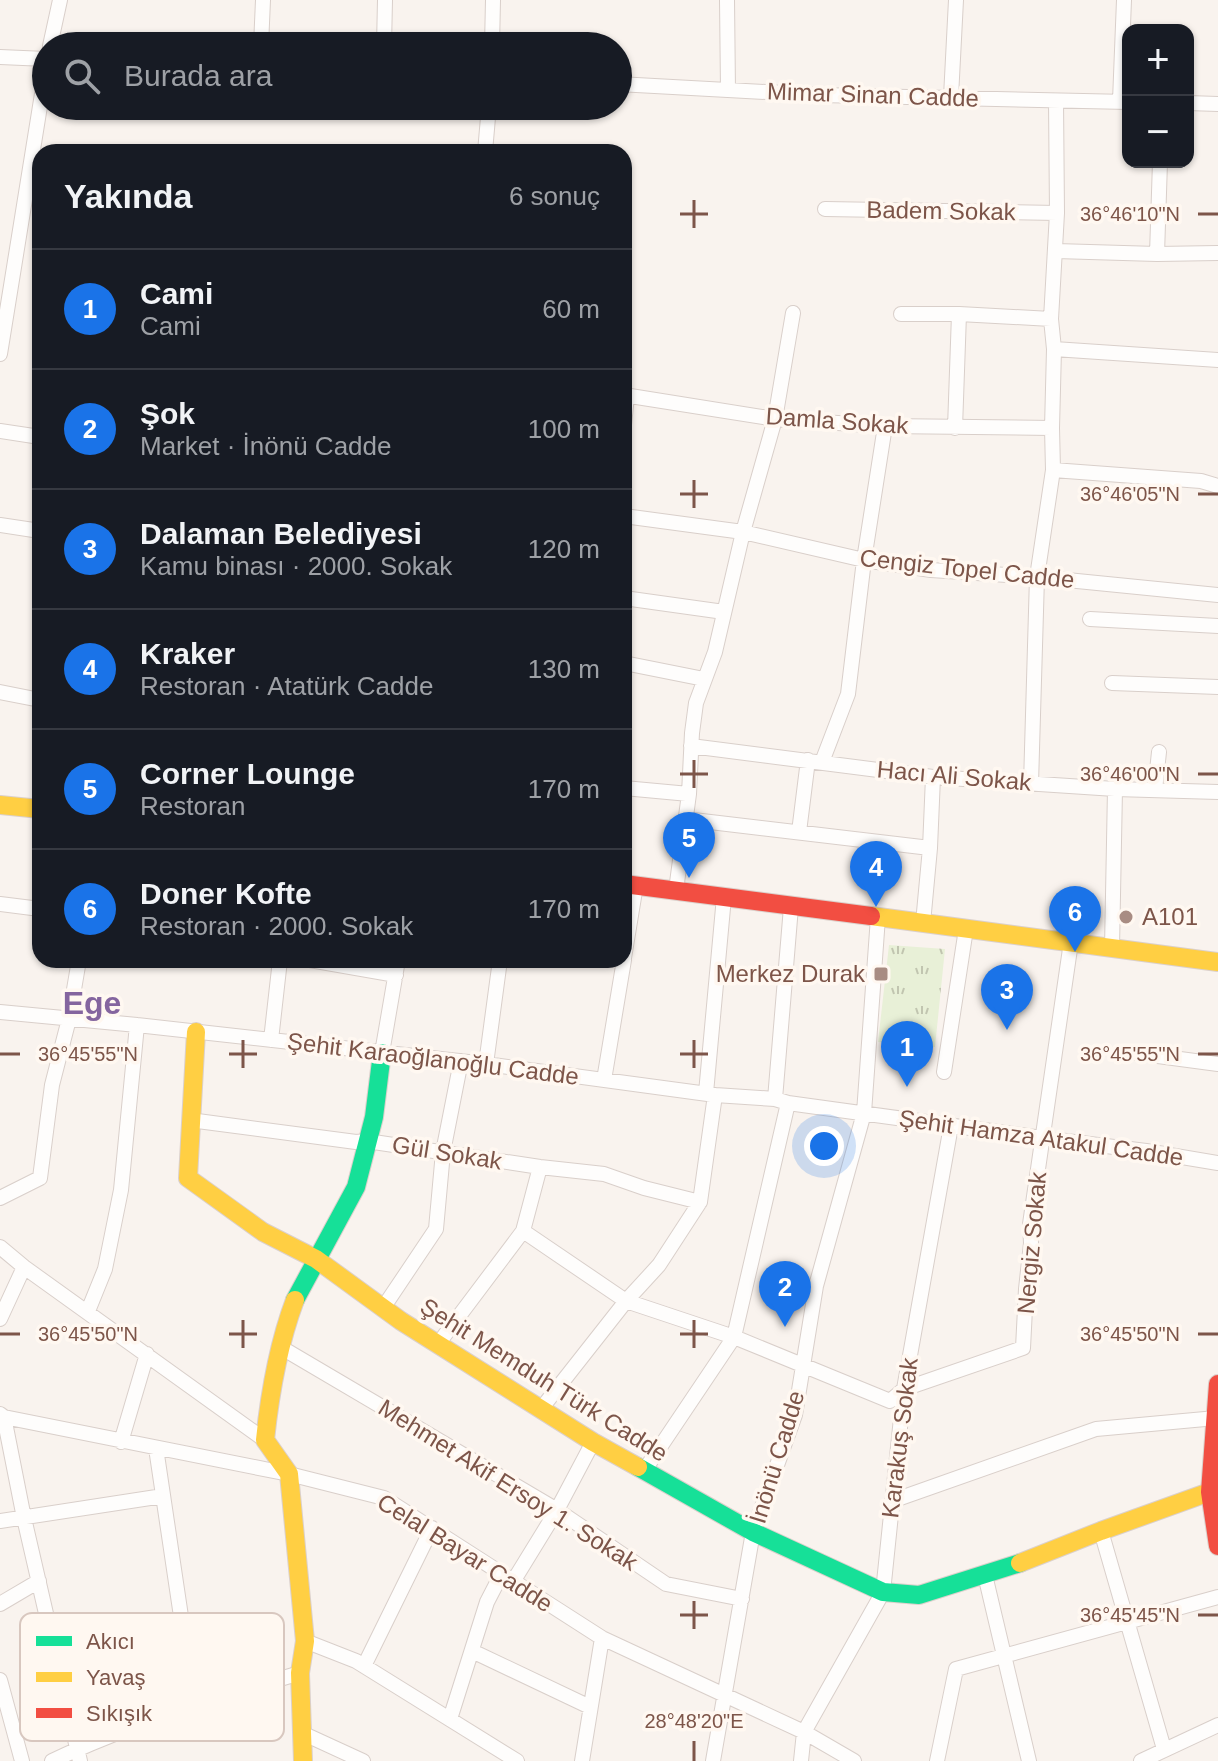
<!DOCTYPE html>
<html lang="tr">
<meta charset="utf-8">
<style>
:root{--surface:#171b24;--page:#242831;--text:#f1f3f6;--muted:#9ea1a6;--line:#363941;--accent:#1a73e8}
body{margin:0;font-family:Arial,sans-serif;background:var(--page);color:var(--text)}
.controls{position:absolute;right:24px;top:24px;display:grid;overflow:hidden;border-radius:16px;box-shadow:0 2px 6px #0004}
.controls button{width:72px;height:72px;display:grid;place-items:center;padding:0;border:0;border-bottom:2px solid var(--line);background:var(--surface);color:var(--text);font:40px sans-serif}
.you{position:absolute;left:824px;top:1146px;width:28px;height:28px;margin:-20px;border:6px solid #fff;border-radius:50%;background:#1a73e8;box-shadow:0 0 0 12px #1a73e833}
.badge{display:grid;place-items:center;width:52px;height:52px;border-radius:50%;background:var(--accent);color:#fff;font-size:26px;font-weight:700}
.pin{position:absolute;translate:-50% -66px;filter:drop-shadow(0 2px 4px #0008)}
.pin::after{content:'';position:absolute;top:42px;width:28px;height:24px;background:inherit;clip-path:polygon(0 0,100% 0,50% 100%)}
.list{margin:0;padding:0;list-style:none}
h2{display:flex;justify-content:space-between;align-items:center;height:104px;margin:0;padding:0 32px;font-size:34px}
h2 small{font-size:26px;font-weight:400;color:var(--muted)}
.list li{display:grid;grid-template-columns:52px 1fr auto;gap:24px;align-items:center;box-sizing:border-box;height:120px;padding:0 32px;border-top:2px solid var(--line)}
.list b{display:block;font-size:30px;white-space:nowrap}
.list p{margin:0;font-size:26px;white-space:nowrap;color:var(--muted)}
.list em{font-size:26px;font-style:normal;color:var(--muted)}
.icon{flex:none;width:44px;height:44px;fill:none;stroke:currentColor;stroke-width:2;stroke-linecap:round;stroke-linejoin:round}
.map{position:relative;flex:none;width:1218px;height:1761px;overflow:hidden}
.search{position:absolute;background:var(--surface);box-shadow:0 2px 6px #0004;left:32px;top:32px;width:600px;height:88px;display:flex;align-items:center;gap:20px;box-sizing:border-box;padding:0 28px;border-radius:44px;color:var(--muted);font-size:30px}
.panel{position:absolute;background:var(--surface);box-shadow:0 2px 6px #0004;left:32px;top:144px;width:600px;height:824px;border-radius:24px}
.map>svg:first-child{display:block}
.park{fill:url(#park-tufts)}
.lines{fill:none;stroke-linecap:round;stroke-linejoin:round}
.street-casing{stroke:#d9cfca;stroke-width:16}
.fast-casing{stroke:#dbd0cb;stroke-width:20}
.slow-casing{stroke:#dbd0cb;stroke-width:20}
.jam-casing{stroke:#dbd0cb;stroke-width:20}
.street{stroke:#fefdfc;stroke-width:14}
.fast{stroke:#16e098;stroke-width:18}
.slow{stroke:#ffcf43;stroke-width:18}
.jam{stroke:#f24e42;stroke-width:18}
.ticks{fill:none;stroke:#7d5549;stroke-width:3}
.poi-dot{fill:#a88c83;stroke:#fff8f1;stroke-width:3}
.labels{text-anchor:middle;stroke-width:7;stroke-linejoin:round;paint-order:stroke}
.street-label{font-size:24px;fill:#7d5549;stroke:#fff8f1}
.poi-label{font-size:24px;fill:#7d5549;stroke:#fff8f1;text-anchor:start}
.district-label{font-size:32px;font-weight:bold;fill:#84659f;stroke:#fff8f1}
.key{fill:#fff8f1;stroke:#d8c7bf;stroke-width:2}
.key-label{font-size:22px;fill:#7d5549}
.ticks-label{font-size:20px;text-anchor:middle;fill:#7d5549;stroke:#fff8f1;stroke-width:7;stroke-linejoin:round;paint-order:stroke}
</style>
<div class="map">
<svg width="1218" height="1761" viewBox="0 0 1218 1761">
<defs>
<pattern id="park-tufts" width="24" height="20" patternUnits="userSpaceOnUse" patternTransform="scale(2)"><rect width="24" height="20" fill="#e8f0d7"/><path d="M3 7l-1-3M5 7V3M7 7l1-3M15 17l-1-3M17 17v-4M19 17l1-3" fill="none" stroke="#c1c5b0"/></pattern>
</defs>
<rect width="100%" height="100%" fill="#f9f3ee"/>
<path class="park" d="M889 945 945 949 935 1047 878 1042Z"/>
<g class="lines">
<defs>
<path id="street" d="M727 0 728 90
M50 46 60 0
M261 46 263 0
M384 46 385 0
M492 46 493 0
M0 57 46 59
M618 84 820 95 1128 102
M951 97 956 0
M1120 101 1124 0
M1188 103 1218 104
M485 152 489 106
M825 209 1057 213
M1056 251 1157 254 1218 253
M1157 254 1160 162
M901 314H959L1051 319
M1054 349 1218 360
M0 354 46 69
M624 395 775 419 885 426 1052 428
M624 425 627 396
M955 428 959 314
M0 431 40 437
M1053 470 1201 481 1218 486
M624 516 743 532 864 560 931 570 1037 577 1218 595
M0 525 40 531
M624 598 724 612
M1090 619 1218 626
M624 663 704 679
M1112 683 1218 687
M0 692 40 700
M691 746 933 777 1115 789 1218 792
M822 762 848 694 864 560 885 426
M1031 784 1037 577 1053 470 1052 428 1054 349 1051 319 1057 213 1056 101
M624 788 689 794
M1155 790 1159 752
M685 819 930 848
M799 832 808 760
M676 890 689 794 692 733 696 703 715 652 743 532 775 419 793 313
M0 904 40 909
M923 923 930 848 933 777
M1112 948 1115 789
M624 958 636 885
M310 960 396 975
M0 1012 137 1025 486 1064 715 1095 775 1099 788 1103 1042 1138 1146 1151 1218 1163
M271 1040 280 960
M1128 1052 1218 1064
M382 1053 398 960
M486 1064 500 960
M944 1072 966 929
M604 1080 624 960
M706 1093 724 897
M775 1099 791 907
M190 1120 356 1142 367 1141 540 1167 604 1174 644 1188 700 1202
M0 1198 40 1178 52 1085 69 1019 79 960
M523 1231 626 1301 734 1337 890 1401 904 1389 1023 1348 1026 1289 1031 1243 1030 1224 1071 942
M0 1247 24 1267 265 1440
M383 1308 436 1229 443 1152 461 1061
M88 1311 105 1269 121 1190 137 1025
M0 1319 24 1267
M438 1344 523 1231 540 1167
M282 1348 557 1510 666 1584 742 1599
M541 1409 626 1301 659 1265 700 1202 715 1095
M0 1414 4 1417 289 1474 384 1498 602 1638 804 1732 854 1761
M4 1417 24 1518 80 1761
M121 1442 147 1354
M156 1448 194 1704
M644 1471 734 1337 788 1103
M892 1501 1096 1429 1216 1418
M0 1521 163 1496
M1101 1531 1164 1749
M985 1575 1029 1761
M514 1580 557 1510 593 1442
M0 1604 39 1581
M305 1641 356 1661 517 1761
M472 1651 590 1707
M364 1666 432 1528
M0 1680 22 1761
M450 1719 487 1602 502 1573
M302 1733 363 1761
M52 1761C132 1723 216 1698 300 1673
M582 1761 602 1638
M713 1761 753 1532 795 1415 816 1286 864 1113 878 917
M801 1761 804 1732 883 1592 904 1389 951 1126
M937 1761 956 1669 1218 1597
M1141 1761 1218 1725"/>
<path id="fast" d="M295 1300 356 1187 374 1117 382 1053
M638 1467 753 1532 883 1592 919 1595 1020 1563"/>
<path id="slow" d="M0 805 40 809
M871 916 1218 962
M196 1032 188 1178 263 1232 316 1259 401 1321 593 1442 638 1467
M295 1300C278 1345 270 1392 265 1440L289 1474 305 1641 300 1673 303 1761
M1020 1563 1101 1531 1218 1489"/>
<path id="jam" d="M624 884 871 916
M1218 1384 1210 1492 1218 1546"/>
</defs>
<use href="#street" class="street-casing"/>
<use href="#fast" class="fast-casing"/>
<use href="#slow" class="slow-casing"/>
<use href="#jam" class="jam-casing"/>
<use href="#street" class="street"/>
<use href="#fast" class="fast"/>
<use href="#slow" class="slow"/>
<use href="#jam" class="jam"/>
</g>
<path class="ticks" d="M694 200V228M680 214H708M1198 214H1218M694 480V508M680 494H708M1198 494H1218M694 760V788M680 774H708M1198 774H1218M243 1040V1068M694 1040V1068M0 1054H20M229 1054H257M680 1054H708M1198 1054H1218M243 1320V1348M694 1320V1348M0 1334H20M229 1334H257M680 1334H708M1198 1334H1218M694 1601V1629M680 1615H708M1198 1615H1218M694 1741V1761"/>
<g class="poi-dot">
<circle cx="1126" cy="917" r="8"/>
<rect x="873" y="966" width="16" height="16" rx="4"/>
</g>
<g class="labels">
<g class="street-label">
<text transform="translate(873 95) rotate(2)" y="8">Mimar Sinan Cadde</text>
<text transform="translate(941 211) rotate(1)" y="8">Badem Sokak</text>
<text transform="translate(837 421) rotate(4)" y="8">Damla Sokak</text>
<text transform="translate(967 569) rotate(6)" y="8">Cengiz Topel Cadde</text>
<text transform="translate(954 776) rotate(5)" y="8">Hacı Ali Sokak</text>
<text transform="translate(433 1059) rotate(7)" y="8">Şehit Karaoğlanoğlu Cadde</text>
<text transform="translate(1041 1138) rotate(8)" y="8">Şehit Hamza Atakul Cadde</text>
<text transform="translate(447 1153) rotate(9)" y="8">Gül Sokak</text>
<text transform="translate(1032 1243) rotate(-85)" y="8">Nergiz Sokak</text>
<text transform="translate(544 1380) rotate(32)" y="8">Şehit Memduh Türk Cadde</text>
<text transform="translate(900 1438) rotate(-83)" y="8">Karakuş Sokak</text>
<text transform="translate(777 1457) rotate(-73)" y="8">İnönü Cadde</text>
<text transform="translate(508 1485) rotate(32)" y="8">Mehmet Akif Ersoy 1. Sokak</text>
<text transform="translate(465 1553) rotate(32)" y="8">Celal Bayar Cadde</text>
</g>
<g class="poi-label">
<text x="1142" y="925">A101</text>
<text x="865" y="982" text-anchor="end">Merkez Durak</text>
</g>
<g class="district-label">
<text x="92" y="1014">Ege</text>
</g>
</g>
<rect x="20" y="1613" width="264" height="128" rx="12" class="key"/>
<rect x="36" y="1636" width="36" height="10" fill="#16e098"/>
<rect x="36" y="1672" width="36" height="10" fill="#ffcf43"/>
<rect x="36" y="1708" width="36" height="10" fill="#f24e42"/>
<g class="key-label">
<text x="86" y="1649">Akıcı</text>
<text x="86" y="1685">Yavaş</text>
<text x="86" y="1721">Sıkışık</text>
</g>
<g class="ticks-label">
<text x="1130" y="221">36°46'10"N</text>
<text x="1130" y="501">36°46'05"N</text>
<text x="1130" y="781">36°46'00"N</text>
<text x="88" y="1061">36°45'55"N</text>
<text x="1130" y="1061">36°45'55"N</text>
<text x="88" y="1341">36°45'50"N</text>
<text x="1130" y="1341">36°45'50"N</text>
<text x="1130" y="1622">36°45'45"N</text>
<text x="694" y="1728">28°48'20"E</text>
</g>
</svg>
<div class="controls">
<button>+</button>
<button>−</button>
</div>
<div class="you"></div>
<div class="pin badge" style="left:907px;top:1087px">1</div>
<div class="pin badge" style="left:785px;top:1327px">2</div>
<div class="pin badge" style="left:1007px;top:1030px">3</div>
<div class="pin badge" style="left:876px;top:907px">4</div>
<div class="pin badge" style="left:689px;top:878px">5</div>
<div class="pin badge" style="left:1075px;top:952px">6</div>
<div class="search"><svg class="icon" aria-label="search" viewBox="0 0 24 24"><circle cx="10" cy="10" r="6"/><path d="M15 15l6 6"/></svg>Burada ara</div>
<section class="panel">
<h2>Yakında<small>6 sonuç</small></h2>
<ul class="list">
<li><span class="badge">1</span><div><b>Cami</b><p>Cami</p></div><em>60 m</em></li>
<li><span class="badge">2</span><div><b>Şok</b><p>Market · İnönü Cadde</p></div><em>100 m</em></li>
<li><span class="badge">3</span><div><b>Dalaman Belediyesi</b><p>Kamu binası · 2000. Sokak</p></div><em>120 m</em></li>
<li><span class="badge">4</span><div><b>Kraker</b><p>Restoran · Atatürk Cadde</p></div><em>130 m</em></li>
<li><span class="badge">5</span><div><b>Corner Lounge</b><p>Restoran</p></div><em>170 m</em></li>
<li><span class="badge">6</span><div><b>Doner Kofte</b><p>Restoran · 2000. Sokak</p></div><em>170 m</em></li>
</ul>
</section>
</div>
